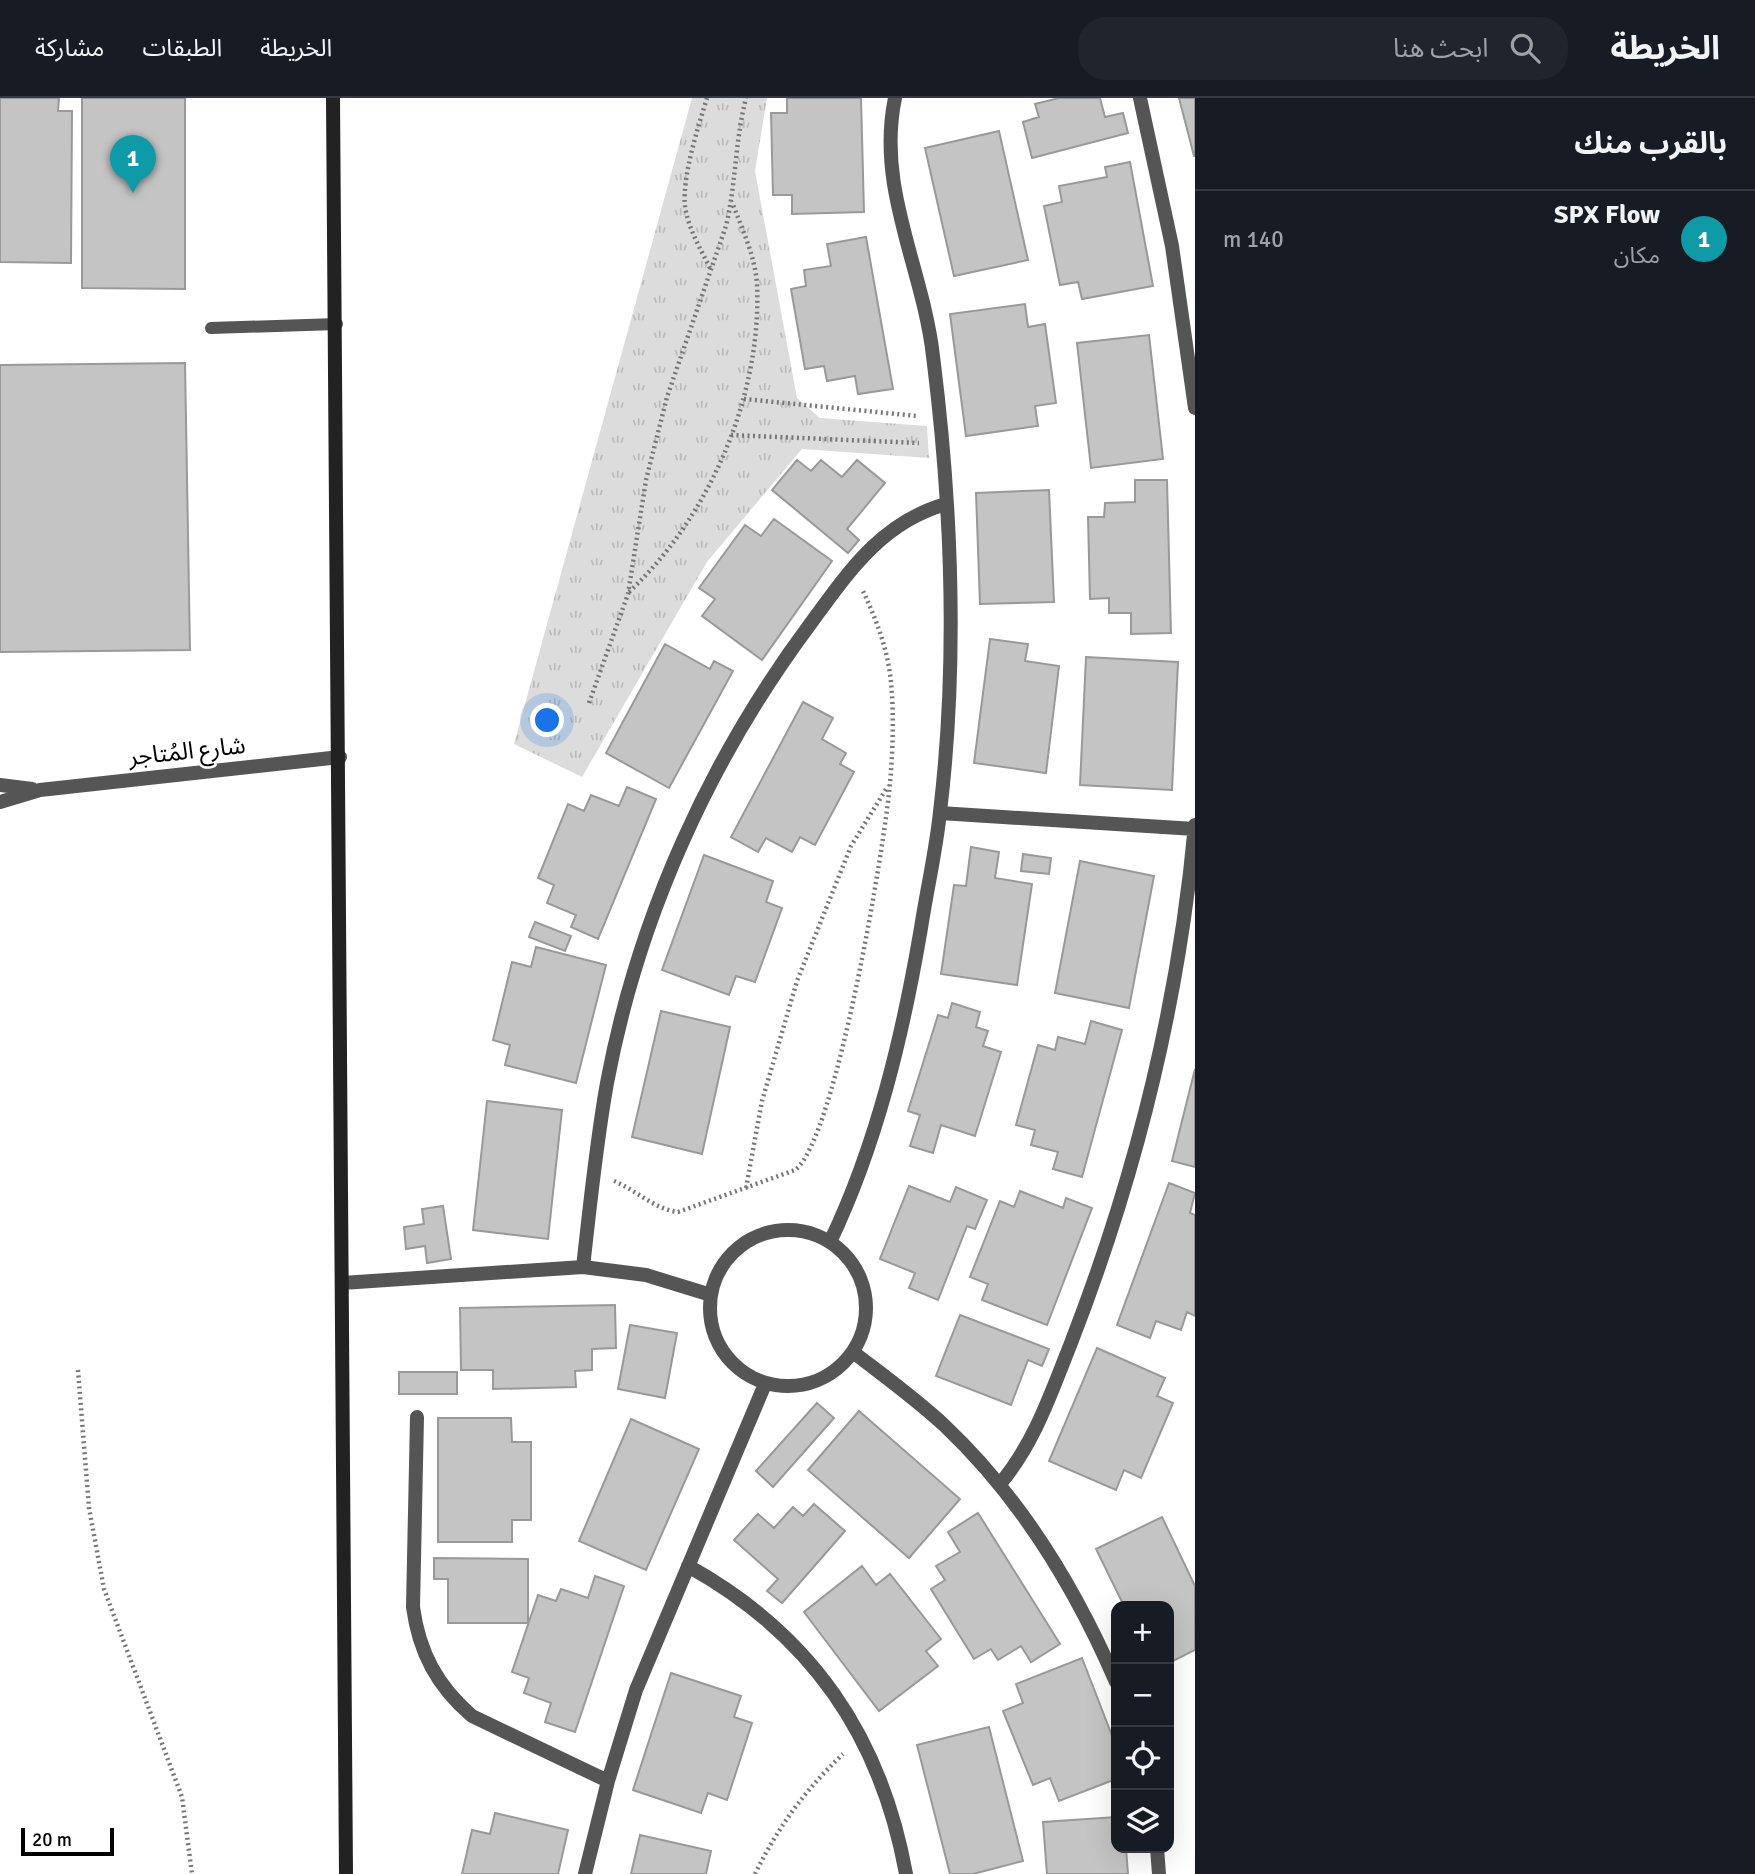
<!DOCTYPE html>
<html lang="ar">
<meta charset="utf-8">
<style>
:root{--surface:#171b24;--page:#20242c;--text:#f1f3f6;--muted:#9ea1a6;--line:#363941;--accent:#7c3aed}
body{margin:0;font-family:Signika,"Noto Sans Arabic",sans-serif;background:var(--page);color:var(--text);direction:rtl}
.controls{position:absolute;right:21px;bottom:21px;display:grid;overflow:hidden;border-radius:14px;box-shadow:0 7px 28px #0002}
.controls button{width:63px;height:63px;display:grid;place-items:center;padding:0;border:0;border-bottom:2px solid var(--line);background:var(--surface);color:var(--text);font:35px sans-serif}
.scale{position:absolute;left:21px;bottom:18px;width:93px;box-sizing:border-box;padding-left:7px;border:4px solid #000;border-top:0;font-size:19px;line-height:24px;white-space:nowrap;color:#000;-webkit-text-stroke:5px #fff;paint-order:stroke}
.you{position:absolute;left:548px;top:623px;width:24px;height:24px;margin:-18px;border:5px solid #fff;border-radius:50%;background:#1a73e8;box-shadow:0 0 0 10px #1a73e833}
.badge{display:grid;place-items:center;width:46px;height:46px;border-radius:50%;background:var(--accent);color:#fff;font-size:23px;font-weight:700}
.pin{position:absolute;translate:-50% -58px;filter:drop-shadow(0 2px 4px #0008)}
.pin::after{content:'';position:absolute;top:37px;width:24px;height:21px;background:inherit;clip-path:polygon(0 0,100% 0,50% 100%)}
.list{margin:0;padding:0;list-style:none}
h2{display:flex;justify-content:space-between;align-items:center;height:91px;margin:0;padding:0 28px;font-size:30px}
h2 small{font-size:23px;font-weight:400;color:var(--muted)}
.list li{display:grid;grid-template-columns:46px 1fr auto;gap:21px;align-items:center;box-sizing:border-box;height:98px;padding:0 28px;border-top:2px solid var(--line)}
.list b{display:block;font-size:26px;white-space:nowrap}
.list p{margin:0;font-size:23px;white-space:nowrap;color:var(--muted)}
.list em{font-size:23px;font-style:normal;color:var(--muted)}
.icon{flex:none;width:38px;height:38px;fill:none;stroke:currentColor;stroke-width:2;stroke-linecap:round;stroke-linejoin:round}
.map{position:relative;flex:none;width:1195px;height:1776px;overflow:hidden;direction:ltr}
header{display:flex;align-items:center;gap:42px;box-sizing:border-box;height:98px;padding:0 35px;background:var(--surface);border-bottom:2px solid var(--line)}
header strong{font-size:33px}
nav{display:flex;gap:38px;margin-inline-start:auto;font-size:24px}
.search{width:490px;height:63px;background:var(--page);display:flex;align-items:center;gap:18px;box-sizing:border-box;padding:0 24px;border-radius:28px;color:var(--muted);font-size:26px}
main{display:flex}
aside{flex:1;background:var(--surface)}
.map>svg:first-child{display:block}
.park{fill:url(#park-tufts)}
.building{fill:#c4c4c4;stroke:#999;stroke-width:2}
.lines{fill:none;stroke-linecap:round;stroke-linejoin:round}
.path{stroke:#777;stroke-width:4.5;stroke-dasharray:2 3.5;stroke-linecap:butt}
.lane{stroke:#555;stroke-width:12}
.street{stroke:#555;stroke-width:14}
.secondary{stroke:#222;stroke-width:14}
.labels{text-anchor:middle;stroke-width:5;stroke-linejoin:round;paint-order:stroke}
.street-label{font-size:24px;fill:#000;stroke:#fff}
</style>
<header>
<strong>الخريطة</strong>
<div class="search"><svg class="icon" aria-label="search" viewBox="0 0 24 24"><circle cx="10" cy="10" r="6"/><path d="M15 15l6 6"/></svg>ابحث هنا</div>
<nav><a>الخريطة</a><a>الطبقات</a><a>مشاركة</a></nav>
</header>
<main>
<aside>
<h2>بالقرب منك<small></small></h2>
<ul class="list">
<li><span class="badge" style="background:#0f9aa8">1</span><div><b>SPX Flow</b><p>مكان</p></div><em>140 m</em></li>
</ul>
</aside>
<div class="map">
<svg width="1195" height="1776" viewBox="0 0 1195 1776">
<defs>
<pattern id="park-tufts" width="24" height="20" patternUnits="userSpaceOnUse" patternTransform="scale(1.75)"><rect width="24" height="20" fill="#dcdcdc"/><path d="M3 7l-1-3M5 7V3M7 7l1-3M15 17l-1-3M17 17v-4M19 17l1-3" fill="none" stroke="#bbb"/></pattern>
</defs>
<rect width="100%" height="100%" fill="#fff"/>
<path class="park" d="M692 0H767L755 73 797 300 820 320 927 328 929 360 802 351 707 464 582 679 514 646Z"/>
<path class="building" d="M0 0H59L58 13H72L71 165 0 164Z
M82 0H185V191L82 190Z
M787 0H861L864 114 792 116V97H773L771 15H787Z
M1100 0 1105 19 1123 15 1128 35 1032 60 1023 24 1039 19 1035 6 1059 0Z
M1179 0H1195V58H1194Z
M999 33 1028 162 954 178 925 50Z
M1130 64 1153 188 1082 201 1078 184 1060 187 1044 108 1062 104 1059 88 1107 79 1105 69Z
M866 139 893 291 858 296 855 278 827 283 824 268 805 271 791 191 806 188 804 172 831 168 827 146Z
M1025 206 1028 229 1045 226 1056 305 1035 308 1038 328 966 338 950 216Z
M1149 237 1163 361 1091 370 1077 245Z
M185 265 190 552 0 554V267Z
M797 362 811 373 821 362 842 379 857 362 885 385 847 431 859 442 848 455 772 392Z
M1135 382H1167L1171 535 1131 536V515H1109V500L1090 501 1088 419H1104L1105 405 1135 404Z
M1049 392 1054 504 980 506 976 395Z
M774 421 832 463 762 562 702 518 715 501 699 490 745 427 761 438Z
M990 541 1028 546 1025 563 1059 568 1046 675 974 665Z
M665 546 710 571 714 563 733 573 669 690 606 655Z
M1086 559 1178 564 1172 692 1080 687Z
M803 604 833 620 822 641 846 655 840 666 854 674 815 747 800 739 792 754 766 740 758 754 731 739Z
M627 689 656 701 598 841 571 829 576 817 547 805 554 787 538 780 568 706 584 713 591 697 619 708Z
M971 749 999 754 995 780 1032 786 1017 887 941 876 954 787 966 788Z
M1023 756 1051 760 1049 776 1021 773Z
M704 757 773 783 766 804 782 810 755 884 736 878 729 897 662 872Z
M1080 763 1154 778 1129 910 1055 895Z
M535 824 571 838 565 853 529 839Z
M536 849 606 867 576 985 505 967 510 947 493 942 512 864 531 869Z
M952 905 980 914 976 929 988 933 983 948 1001 954 975 1038 941 1027 933 1055 910 1048 920 1017 908 1013 938 917 948 920Z
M661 913 730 929 702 1056 632 1039Z
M1091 923 1122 932 1082 1079 1053 1071 1058 1054 1031 1047 1035 1032 1016 1027 1038 947 1055 952 1058 939 1085 946Z
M1195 971V1069L1172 1063Z
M487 1003 562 1012 548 1141 473 1132Z
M1169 1085 1195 1095 1190 1115 1195 1117V1218L1187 1214 1181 1232 1156 1223 1150 1240 1117 1227Z
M909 1088 950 1104 956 1089 987 1102 975 1131 967 1128 938 1202 909 1190 915 1175 880 1161Z
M1020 1093 1063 1110 1066 1100 1092 1110 1047 1227 982 1202 988 1186 970 1179 1000 1103 1014 1109Z
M443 1108 451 1161 427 1165 425 1148 406 1151 404 1129 424 1126 422 1111Z
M615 1207 616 1250 592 1251V1272L575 1273 576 1289 493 1291V1272H461L460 1210Z
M960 1217 1049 1251 1042 1268 1028 1262 1011 1307 936 1278Z
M630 1227 677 1235 665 1300 618 1291Z
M1097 1250 1165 1280 1157 1298 1173 1305 1141 1380 1124 1372 1116 1392 1049 1363Z
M399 1274H457V1296H399Z
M817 1305 834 1320 773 1389 756 1373Z
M859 1313 960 1401 909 1460 808 1372Z
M438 1320H511L512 1344H531V1422H512V1444H438Z
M631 1321 699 1351 646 1472 579 1443Z
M814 1406 845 1433 782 1505 767 1493 778 1481 734 1442 758 1416 774 1430 793 1409 803 1418Z
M978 1415 1060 1546 1031 1564 1021 1548 998 1562 991 1551 974 1561 931 1491 945 1482 936 1468 960 1454 948 1434Z
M1162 1419 1195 1488V1552L1169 1565V1508H1124L1096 1451Z
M434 1460 528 1461V1525H448V1481H434Z
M862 1468 876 1487 890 1476 941 1541 926 1553 938 1568 879 1613 804 1514Z
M595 1478 624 1488 575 1634 545 1624 551 1605 524 1595 529 1580 512 1574 538 1497 556 1503 561 1491 588 1500Z
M1082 1560 1116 1648V1681L1059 1703 1050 1680 1033 1687 1003 1613 1023 1605 1016 1586Z
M671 1575 741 1598 734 1619 752 1625 727 1702 708 1695 701 1715 633 1692Z
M989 1629 1023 1763 973 1776H950L917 1647Z
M495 1715 568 1732 558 1776H462L472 1732 490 1736Z
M1116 1719V1750H1126L1128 1776H1047L1043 1724Z
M640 1737 711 1753 706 1776H631Z"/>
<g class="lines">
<path class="path" d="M707 0C698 29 682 79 685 108 688 130 700 150 710 170
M744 301 917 318
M731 337 919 345
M629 494C710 418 762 297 757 186 755 158 742 131 732 104
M589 605 628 496 646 382 667 299 726 128C736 86 735 43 746 0
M614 1083C636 1092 654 1111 678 1114L795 1072C836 1042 885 746 890 685 893 652 894 616 891 584 888 552 876 521 863 493
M746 1090 762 1003 797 883 851 748 888 688
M78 1272 89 1410 104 1491 182 1699 192 1776
M755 1776C778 1729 805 1692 843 1656"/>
<path class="lane" d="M211 230 337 226"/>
<path class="street" d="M1140 0 1172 148 1195 310
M0 687 32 691
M0 704 40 692 340 659
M940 715 1195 731
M710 1210a78 78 0 1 1 156 0a78 78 0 1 1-156 0Z
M830 1144C877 1046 903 936 921 830 927 791 936 753 940 714 958 563 952 409 933 258 923 170 876 90 895 0
M583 1169C590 1108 596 1046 607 985 638 819 710 660 811 525 849 473 882 424 946 406
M342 1185 583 1169 646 1177 711 1197
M853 1254C884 1278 916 1301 945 1328 1021 1400 1075 1489 1116 1584
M417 1319 413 1509C419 1554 437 1588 472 1618L608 1683
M1000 1386C1035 1344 1051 1295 1071 1245 1135 1080 1179 903 1195 727
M688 1468C811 1536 881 1638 906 1776
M1157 1750 1159 1776
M585 1776 608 1683 636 1592 765 1286"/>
<path class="secondary" d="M333 0 346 1776"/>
</g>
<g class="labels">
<g class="street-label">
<text transform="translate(187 653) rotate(-6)" y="8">شارع المُتاجر</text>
</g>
</g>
</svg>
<div class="controls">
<button>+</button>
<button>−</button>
<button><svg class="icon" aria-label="locate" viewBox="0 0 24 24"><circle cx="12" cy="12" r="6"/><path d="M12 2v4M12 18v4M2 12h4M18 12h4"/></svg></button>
<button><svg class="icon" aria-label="layers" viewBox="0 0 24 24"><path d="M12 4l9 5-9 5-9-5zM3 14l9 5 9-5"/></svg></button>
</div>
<div class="scale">20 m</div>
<div class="you"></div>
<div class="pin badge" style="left:133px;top:95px;background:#0f9aa8">1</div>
</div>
</main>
